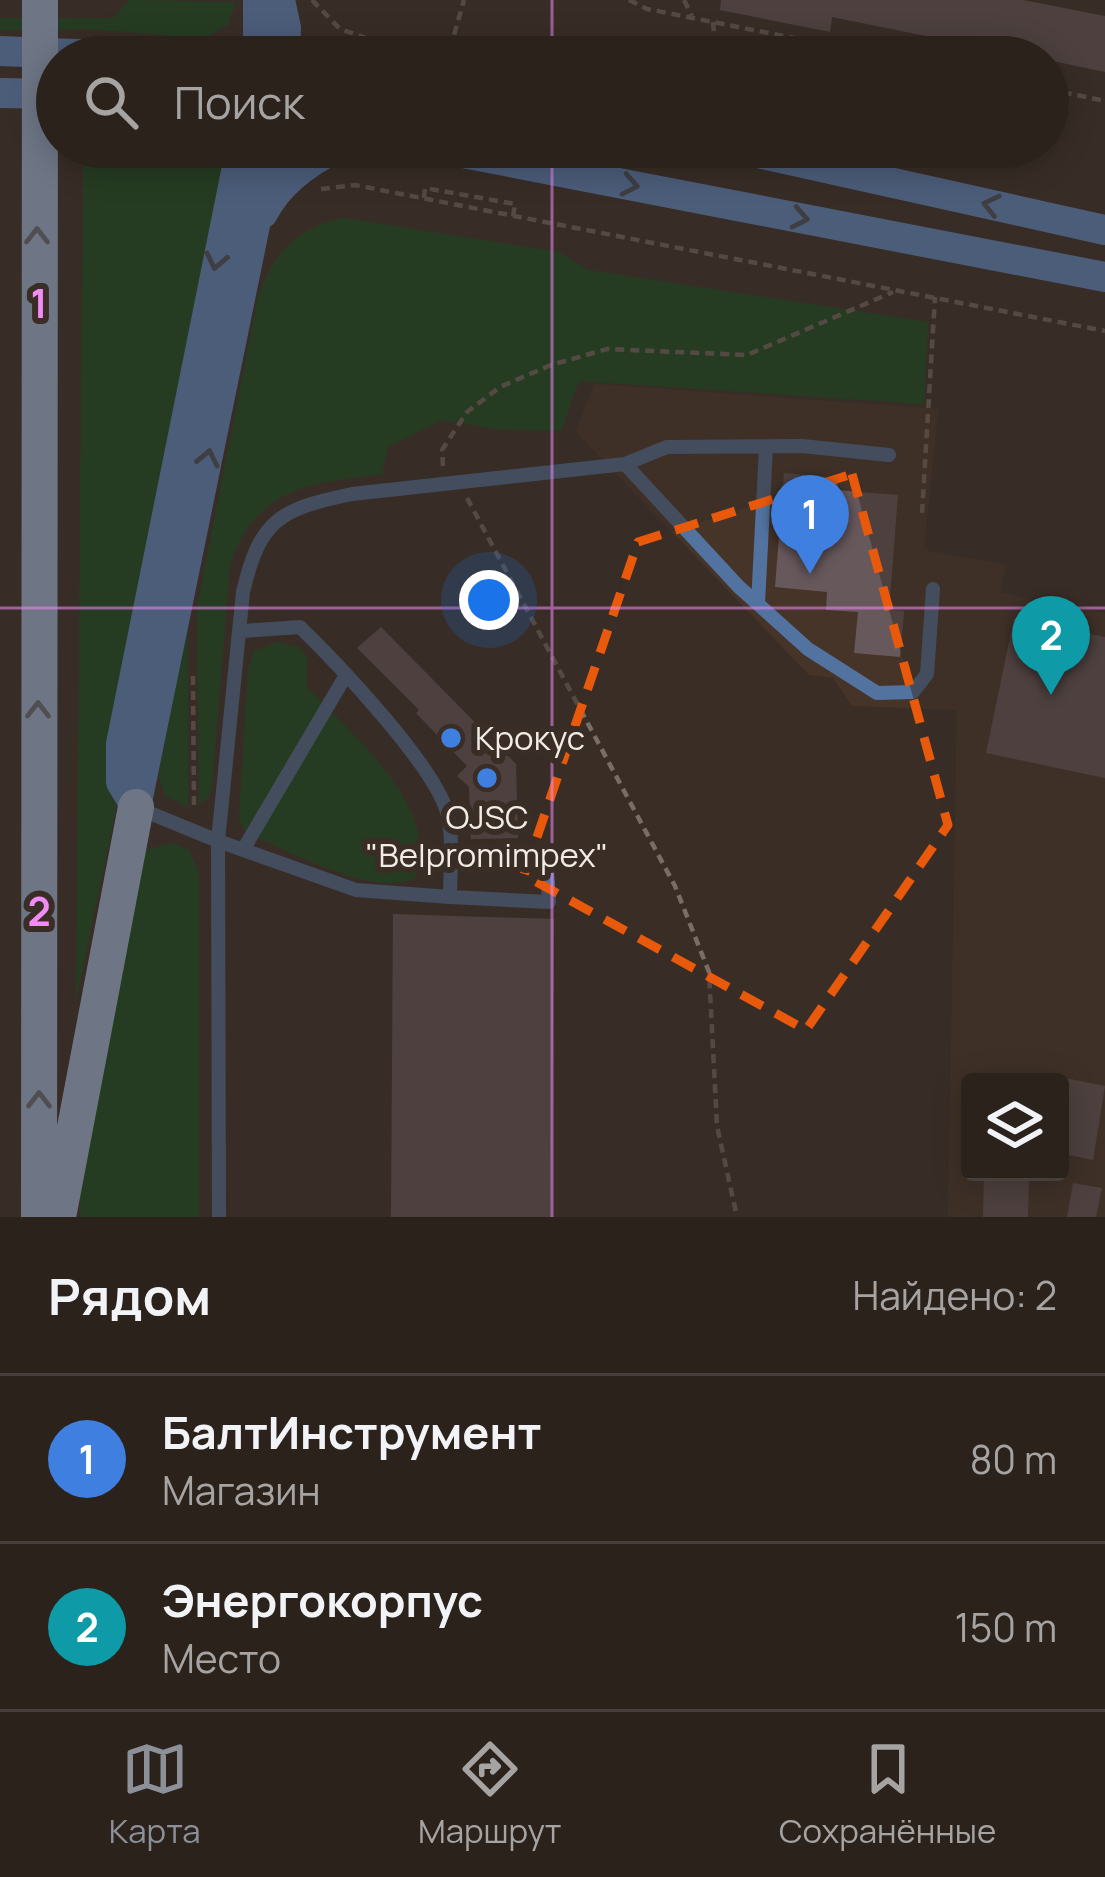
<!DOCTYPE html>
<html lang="ru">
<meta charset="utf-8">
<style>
:root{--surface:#2b221c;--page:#372f29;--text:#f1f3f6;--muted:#a6a4a3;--line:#473f3b;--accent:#8c9099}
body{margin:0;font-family:Manrope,sans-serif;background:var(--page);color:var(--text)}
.controls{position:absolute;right:36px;bottom:36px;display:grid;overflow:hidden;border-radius:12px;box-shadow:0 6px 30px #0003}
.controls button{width:108px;height:108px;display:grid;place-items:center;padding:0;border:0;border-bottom:3px solid var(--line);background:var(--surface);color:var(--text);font:60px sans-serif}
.you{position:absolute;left:489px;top:600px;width:42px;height:42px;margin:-30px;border:9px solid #fff;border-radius:50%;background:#1a73e8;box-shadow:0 0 0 18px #1a73e833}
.badge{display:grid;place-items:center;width:78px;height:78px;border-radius:50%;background:var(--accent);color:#fff;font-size:39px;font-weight:700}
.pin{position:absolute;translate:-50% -99px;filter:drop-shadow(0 3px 6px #0008)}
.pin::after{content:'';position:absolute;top:63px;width:42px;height:36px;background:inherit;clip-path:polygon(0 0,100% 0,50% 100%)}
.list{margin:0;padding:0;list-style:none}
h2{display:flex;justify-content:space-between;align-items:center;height:156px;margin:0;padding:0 48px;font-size:51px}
h2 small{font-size:39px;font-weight:400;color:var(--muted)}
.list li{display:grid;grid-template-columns:78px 1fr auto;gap:36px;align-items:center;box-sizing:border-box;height:168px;padding:0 48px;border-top:3px solid var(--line)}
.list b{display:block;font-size:45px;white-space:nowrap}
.list p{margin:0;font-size:39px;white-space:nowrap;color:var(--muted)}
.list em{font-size:39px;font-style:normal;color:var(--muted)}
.icon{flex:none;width:66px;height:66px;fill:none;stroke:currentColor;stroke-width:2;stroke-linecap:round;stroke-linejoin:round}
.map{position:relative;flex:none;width:1105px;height:1217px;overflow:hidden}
.search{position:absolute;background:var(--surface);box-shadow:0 6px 30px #0003;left:36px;right:36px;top:36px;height:132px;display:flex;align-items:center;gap:30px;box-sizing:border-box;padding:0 42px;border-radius:66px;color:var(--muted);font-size:45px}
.sheet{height:492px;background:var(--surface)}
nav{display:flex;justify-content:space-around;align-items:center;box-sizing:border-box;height:168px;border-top:3px solid var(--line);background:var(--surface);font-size:33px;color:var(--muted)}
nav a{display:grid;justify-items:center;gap:6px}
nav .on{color:var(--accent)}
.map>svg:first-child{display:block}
.built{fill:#463429;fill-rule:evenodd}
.green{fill:#0e4f1d}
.building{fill:#67585c}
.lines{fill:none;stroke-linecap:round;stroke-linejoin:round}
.path{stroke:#786e67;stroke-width:4.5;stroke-dasharray:9 6;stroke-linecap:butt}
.lane{stroke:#5273a0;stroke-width:14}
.secondary{stroke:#6498e0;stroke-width:30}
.highway{stroke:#afcffb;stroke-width:36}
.oneway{stroke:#485267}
.oneway2{stroke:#6e7686}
.marked{fill:none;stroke:#e8590c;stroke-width:9;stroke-dasharray:24 15;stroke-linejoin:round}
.grid{fill:none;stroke:#f18bf5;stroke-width:3;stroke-opacity:0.55}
.shop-dot{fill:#3f7fe0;stroke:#392d26;stroke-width:4.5}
.labels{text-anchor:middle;stroke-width:12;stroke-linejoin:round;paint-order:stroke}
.poi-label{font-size:33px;fill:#f2ebe6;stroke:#392d26;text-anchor:start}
.grid-label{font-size:39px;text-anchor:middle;font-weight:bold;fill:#f18bf5;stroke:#392d26;stroke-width:12;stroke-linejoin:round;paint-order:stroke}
</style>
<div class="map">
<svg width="1105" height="1217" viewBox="0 0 1105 1217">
<rect width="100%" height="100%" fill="#392d26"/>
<path class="built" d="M594 384 938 409 924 550 1006 565 1000 593 1105 613V1217H948L957 710 852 706 833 678 809 675 576 432ZM970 1082H1060V1172H970Z"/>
<path class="green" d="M129 0 236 2 228 25 204 38 84 29 0 30V18H113Z
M125 147H219L223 167 117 804 76 1001 83 165 124 166Z
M344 218 559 252 588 270 928 322 924 404 579 381 561 431 497 429 442 420 388 447 382 474C311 483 255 487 230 565L212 786 209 797 199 805 197 607 258 298C271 254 299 226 344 218Z
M188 627V806L165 796 158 773Z
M277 642 299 647 307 658 306 686C348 731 446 811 414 879 369 897 288 850 245 832L239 818 248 669 254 651Z
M172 843 189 850 199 873V1217H81L79 1196 145 850Z"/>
<path class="building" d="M721 0H1023L1105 16V72L1048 60V57H1031L832 17 830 32 720 10Z
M784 473 838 478 837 490 898 495 889 610 904 611 900 657 854 653 858 612 826 610 827 592 775 587Z
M1014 618 1105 637V778L986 753Z
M381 627 516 764 518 838 471 839 469 787 457 776 467 766 416 713 419 710 357 648Z
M393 914 554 919 551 1217H391Z
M1060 1077 1105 1086 1093 1160 1060 1153Z
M984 1173 1029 1174 1028 1217H983Z
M1073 1183 1102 1188 1096 1217H1067Z"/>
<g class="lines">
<path class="path" d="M312 0 340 29 378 42 492 57
M629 0 647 9 890 57
M684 0 692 16
M713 22 716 57
M450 49 464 0
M375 57 378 42
M1048 89 1105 101
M321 189 355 185 1105 331
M424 198 425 188 515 204 513 217
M443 466 442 450 467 412 500 387 551 365 607 349 747 355 893 292
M467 498 675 886 709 972 717 1126 737 1217
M922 513 935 297
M193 676 194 809"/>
<path class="lane" d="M625 464 739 587 808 649 877 693 913 692 927 674 933 589
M758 604 766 447
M140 809 218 841 243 592C260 519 280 509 352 494L625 464 667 447 802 446 889 455
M243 850 346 675
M450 897 549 902 546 856
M219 1217 218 841 356 890 450 897C450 871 454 838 447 812 433 764 338 664 300 627L242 631"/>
<path class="secondary" d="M280 0 286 28 285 57
M0 51 148 57
M258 57V0
M0 93 57 94
M432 147 1105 277
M731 147 1105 230
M263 213C279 182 307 162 338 147
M136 807 121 782V744L241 147
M136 807 271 147"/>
<path class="highway" d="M39 1217 40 0
M58 1217 136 807"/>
</g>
<defs><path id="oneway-chevron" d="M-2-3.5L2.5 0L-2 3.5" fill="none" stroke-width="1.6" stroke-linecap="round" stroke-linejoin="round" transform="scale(3)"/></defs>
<g class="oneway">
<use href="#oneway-chevron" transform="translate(630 185) rotate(11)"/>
<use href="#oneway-chevron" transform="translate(991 205) rotate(-167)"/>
<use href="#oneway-chevron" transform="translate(800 218) rotate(11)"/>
<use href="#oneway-chevron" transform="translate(216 261) rotate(102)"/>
<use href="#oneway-chevron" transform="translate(208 458) rotate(-78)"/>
</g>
<g class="oneway2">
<use href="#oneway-chevron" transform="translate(37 236) rotate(-90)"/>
<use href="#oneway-chevron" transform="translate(38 710) rotate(-90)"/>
<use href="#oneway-chevron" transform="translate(39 1100) rotate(-90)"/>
</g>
<path d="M0 0H1105V1217H0ZM852 474 948 825 806 1030 524 875 638 542Z" fill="#392d26" fill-opacity=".55" fill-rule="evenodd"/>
<path class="marked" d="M852 474 948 825 806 1030 524 875 638 542Z"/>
<path class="grid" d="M552 0V57M552 147V1217M0 608H1105"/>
<g class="shop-dot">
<circle cx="451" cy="738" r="12"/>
<circle cx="487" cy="778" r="12"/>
</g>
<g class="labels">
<g class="poi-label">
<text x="475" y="750">Крокус</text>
<text x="487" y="829" text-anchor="middle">OJSC<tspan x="487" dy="38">"Belpromimpex"</tspan></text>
</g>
</g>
<g class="grid-label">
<text x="39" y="318">1</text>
<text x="39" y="926">2</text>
</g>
</svg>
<div class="controls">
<button><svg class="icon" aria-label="layers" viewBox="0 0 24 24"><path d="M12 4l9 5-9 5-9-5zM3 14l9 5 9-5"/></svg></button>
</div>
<div class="you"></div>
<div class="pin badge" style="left:810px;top:574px;background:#3f7fe0">1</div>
<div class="pin badge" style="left:1051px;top:695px;background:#0f9aa8">2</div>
<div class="search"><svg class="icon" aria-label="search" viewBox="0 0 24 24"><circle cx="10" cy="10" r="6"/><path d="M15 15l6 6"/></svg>Поиск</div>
</div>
<section class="sheet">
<h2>Рядом<small>Найдено: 2</small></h2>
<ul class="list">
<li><span class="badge" style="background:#3f7fe0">1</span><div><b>БалтИнструмент</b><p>Магазин</p></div><em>80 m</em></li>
<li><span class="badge" style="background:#0f9aa8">2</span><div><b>Энергокорпус</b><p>Место</p></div><em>150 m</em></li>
</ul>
</section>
<nav>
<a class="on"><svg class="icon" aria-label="map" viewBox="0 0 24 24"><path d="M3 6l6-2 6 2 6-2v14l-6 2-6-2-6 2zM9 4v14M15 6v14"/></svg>Карта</a>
<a><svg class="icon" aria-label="directions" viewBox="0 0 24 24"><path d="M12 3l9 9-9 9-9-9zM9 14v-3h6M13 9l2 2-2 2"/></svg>Маршрут</a>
<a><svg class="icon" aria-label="saved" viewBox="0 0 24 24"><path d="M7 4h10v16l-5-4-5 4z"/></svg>Сохранённые</a>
</nav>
